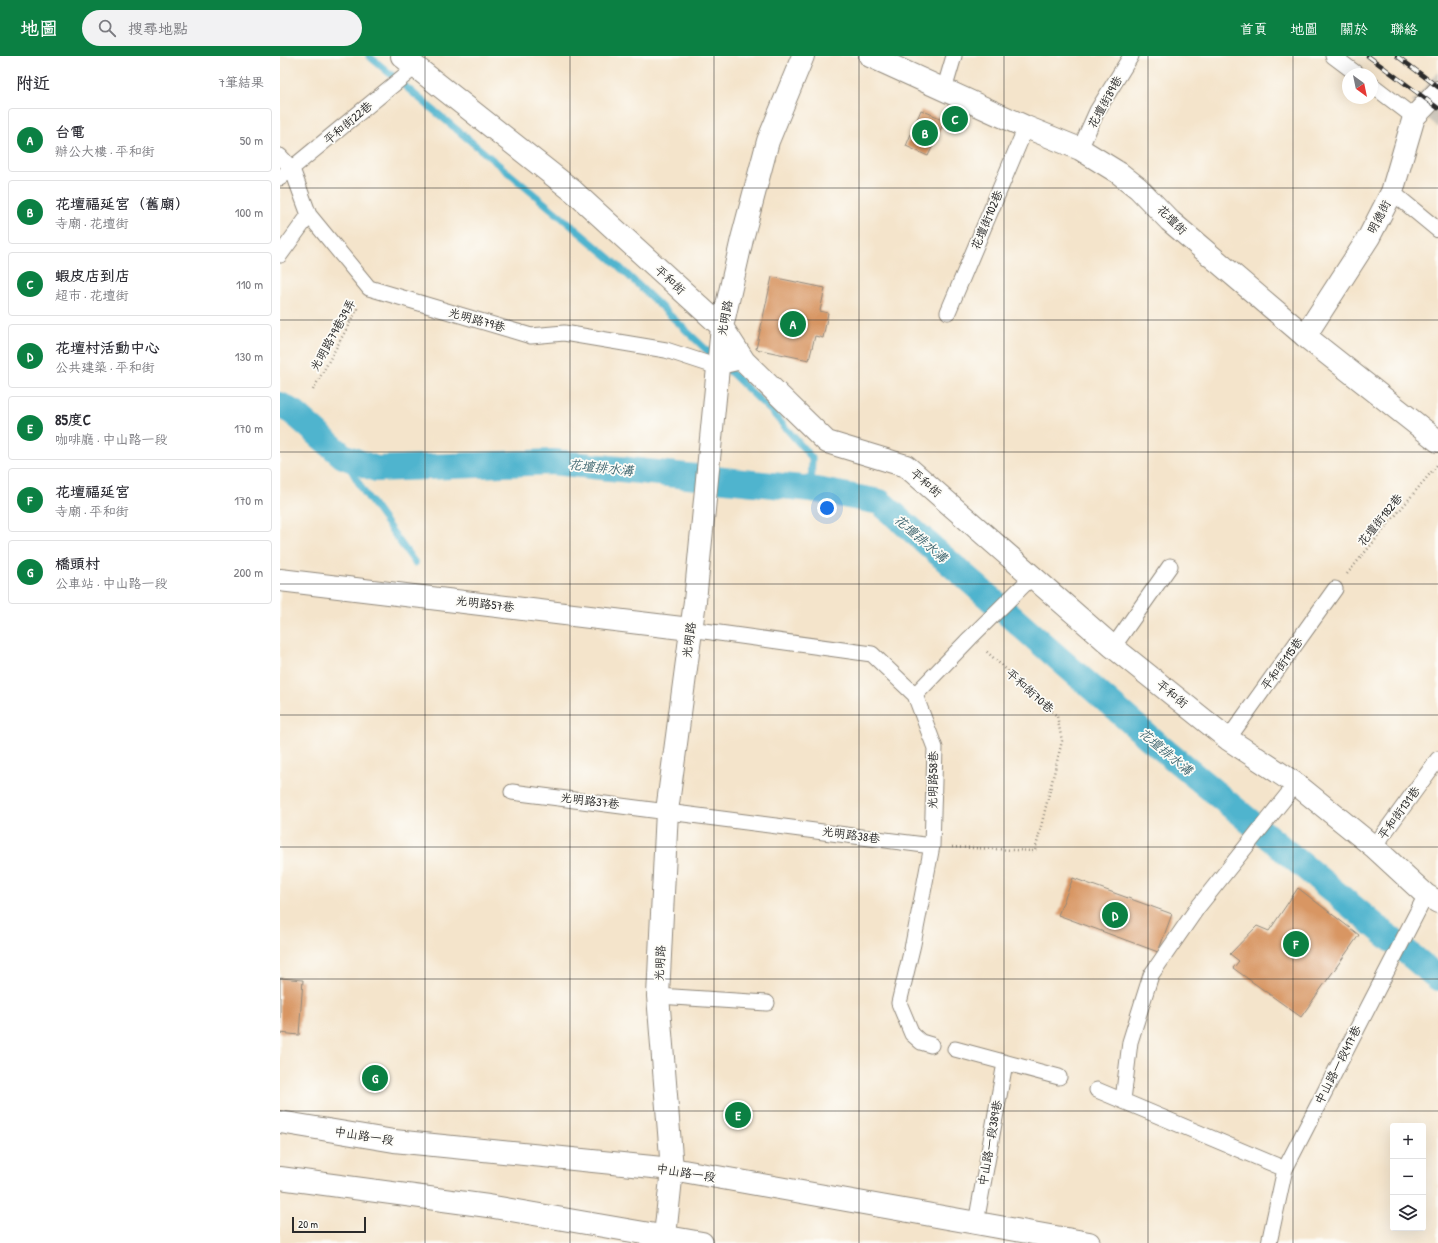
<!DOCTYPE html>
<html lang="zh-TW">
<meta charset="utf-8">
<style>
:root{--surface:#fff;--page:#f2f2f3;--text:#2b2b33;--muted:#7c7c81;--line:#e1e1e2;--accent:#0b8043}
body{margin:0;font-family:"Patrick Hand","LXGW WenKai TC",sans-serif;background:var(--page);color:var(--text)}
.controls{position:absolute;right:12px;bottom:12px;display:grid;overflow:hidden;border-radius:4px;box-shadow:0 4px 16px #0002}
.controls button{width:36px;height:36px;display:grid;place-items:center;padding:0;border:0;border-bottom:1px solid var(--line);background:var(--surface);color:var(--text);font:20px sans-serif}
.compass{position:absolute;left:1062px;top:12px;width:36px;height:36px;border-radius:50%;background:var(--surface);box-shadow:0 4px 16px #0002;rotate:147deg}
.scale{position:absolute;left:12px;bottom:10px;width:74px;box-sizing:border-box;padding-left:4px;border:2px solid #2b2b2b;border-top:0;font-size:11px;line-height:14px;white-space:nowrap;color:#2b2b2b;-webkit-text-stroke:3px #fdfcf7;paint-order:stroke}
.you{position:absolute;left:547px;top:452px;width:14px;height:14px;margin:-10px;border:3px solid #fff;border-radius:50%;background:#1a73e8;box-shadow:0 0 0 6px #1a73e833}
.badge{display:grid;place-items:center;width:26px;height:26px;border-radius:50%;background:var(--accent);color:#fff;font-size:13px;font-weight:700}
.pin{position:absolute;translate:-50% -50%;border:2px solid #fff;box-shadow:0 1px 4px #0006}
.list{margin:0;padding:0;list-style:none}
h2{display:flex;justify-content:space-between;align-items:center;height:52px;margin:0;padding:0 16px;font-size:17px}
h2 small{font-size:13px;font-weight:400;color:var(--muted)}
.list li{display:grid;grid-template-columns:26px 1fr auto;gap:12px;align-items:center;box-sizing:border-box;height:64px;margin:0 8px 8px;padding:0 8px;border:1px solid var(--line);border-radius:4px}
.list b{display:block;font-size:15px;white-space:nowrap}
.list p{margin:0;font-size:13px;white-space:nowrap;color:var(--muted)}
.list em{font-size:13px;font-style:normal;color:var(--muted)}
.icon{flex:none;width:22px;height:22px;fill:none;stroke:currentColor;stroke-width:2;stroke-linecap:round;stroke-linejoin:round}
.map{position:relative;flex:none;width:1158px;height:1187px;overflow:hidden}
header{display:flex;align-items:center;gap:24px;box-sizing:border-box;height:56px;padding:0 20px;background:var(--accent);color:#fff}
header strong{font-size:19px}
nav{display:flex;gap:22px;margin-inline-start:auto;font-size:14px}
.search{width:280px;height:36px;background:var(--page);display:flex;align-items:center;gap:10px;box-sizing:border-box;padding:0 14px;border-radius:22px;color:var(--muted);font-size:15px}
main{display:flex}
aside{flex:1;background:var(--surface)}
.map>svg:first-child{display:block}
.industrial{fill:#c9c3b8}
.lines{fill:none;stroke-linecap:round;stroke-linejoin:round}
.stream{stroke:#4fb4ce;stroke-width:7}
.canal{stroke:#4fb4ce;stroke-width:26}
.building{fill:#d89663}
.service-casing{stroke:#90887b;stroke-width:17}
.minor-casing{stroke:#90887b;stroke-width:24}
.tertiary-casing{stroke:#90887b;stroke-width:24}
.primary-casing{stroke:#90887b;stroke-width:24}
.path{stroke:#90887b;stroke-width:2.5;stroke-dasharray:1 3;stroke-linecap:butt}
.service{stroke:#fff;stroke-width:15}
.minor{stroke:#fff;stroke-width:22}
.tertiary{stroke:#fff;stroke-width:22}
.primary{stroke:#fff;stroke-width:22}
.rail-casing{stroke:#2b2b2b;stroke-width:4.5}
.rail{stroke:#fdfcf7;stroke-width:3;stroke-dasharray:9;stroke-linecap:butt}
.grid{fill:none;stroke:#2b2b2b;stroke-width:1;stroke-opacity:0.55}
.labels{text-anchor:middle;stroke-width:3.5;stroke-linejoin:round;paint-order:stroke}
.street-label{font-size:12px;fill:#2b2b2b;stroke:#fdfcf7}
.water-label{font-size:13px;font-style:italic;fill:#39626c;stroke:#fdfcf7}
</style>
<header>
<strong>地圖</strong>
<div class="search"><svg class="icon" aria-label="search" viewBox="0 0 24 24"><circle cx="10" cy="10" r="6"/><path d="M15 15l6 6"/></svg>搜尋地點</div>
<nav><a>首頁</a><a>地圖</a><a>關於</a><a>聯絡</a></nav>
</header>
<main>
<aside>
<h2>附近<small>7筆結果</small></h2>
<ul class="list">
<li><span class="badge">A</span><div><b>台電</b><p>辦公大樓 · 平和街</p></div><em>50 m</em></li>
<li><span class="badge">B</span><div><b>花壇福延宮（舊廟）</b><p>寺廟 · 花壇街</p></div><em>100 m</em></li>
<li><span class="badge">C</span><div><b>蝦皮店到店</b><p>超市 · 花壇街</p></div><em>110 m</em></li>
<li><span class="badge">D</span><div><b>花壇村活動中心</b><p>公共建築 · 平和街</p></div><em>130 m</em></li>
<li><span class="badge">E</span><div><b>85度C</b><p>咖啡廳 · 中山路一段</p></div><em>170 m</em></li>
<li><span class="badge">F</span><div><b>花壇福延宮</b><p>寺廟 · 平和街</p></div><em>170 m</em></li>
<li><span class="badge">G</span><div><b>橋頭村</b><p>公車站 · 中山路一段</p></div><em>200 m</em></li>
</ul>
</aside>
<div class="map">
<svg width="1158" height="1187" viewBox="0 0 1158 1187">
<rect width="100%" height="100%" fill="#fdfcf7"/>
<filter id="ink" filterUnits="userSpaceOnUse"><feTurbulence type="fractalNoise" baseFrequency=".025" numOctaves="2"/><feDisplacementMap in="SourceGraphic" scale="8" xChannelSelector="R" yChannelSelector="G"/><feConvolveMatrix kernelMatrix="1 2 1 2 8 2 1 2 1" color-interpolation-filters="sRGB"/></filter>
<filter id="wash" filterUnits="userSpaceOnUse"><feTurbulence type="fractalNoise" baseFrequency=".012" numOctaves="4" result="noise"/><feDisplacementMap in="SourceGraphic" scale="16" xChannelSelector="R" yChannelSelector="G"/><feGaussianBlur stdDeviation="0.9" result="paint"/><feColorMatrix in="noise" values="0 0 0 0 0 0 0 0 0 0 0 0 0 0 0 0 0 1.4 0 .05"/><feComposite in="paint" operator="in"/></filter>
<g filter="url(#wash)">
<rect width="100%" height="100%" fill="#f4e4cb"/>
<path class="industrial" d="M1158 16V72L1132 46Z"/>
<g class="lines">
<path class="stream" d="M89 0 331 203 435 302
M443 309 491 355 532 402 531 433
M63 400 84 436 135 507"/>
<path class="canal" d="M0 349 14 357 63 400 96 413 273 406 531 433 600 446 867 680 1158 922"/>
</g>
<g id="blocks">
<path class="building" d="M641 54 665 64 648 100 626 90Z
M492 221 545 232 540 255 548 257 543 282 535 280 529 304 476 293Z
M793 822 892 858 878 896 778 859Z
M1018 832 1079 879 1021 961 953 912 959 905 950 898 977 870 989 875Z
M0 922 23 924 19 979 0 977Z"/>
</g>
</g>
<g filter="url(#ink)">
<use href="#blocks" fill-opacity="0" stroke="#90887b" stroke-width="1"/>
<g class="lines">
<defs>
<path id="service" d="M1053 0 1077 18
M1092 29 1134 61
M664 34 674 0
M800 93 817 55 851 0
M0 100 12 113 29 159 89 232 251 280 284 277 386 294 438 311 464 305
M0 122 135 11
M1112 136 1158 174
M0 199 29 159
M668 256 746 71
M410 573 592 598 635 639 655 692 652 790 633 888 619 947 632 978 641 986 651 989
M833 591 890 510
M635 639 690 582 753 520
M948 683 1055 533
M232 736 652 790
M1094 791 1158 703
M378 940 487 947
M675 993 779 1021
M817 1034 1005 1113
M843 1044 850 986 871 919 918 851 1016 728
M696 1167 725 1007
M989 1187 1005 1113 1146 839"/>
<path id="minor" d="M122 0 293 135 442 271 464 305 547 386 626 410 833 591 948 683 1016 728 1094 791 1146 839 1158 846
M1025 280 1089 181 1112 136 1134 61 1158 36
M0 524 410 573
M383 1187 385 1180 392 1113 378 940 387 755 415 545 442 271 462 183 488 85 523 0"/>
<path id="tertiary" d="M590 0 746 71 800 93 839 117 858 132 890 165 1025 280 1158 385"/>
<path id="primary" d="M0 1066 114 1085 392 1113 809 1187
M0 1122 208 1150 422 1187"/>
</defs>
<use href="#service" class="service-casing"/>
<use href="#minor" class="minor-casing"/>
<use href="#tertiary" class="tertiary-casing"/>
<use href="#primary" class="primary-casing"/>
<path class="path" d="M33 334 79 250
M1067 518 1158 408
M672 791 755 795 782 685 777 660 706 595"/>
<use href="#service" class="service"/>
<use href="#minor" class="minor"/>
<use href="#tertiary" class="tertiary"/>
<use href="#primary" class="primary"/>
<defs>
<path id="rail" d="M1088 0 1158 52
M1117 0 1158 31"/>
</defs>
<use href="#rail" class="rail-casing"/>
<use href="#rail" class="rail"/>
</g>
</g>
<path class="grid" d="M145 0V1187M290 0V1187M434 0V1187M579 0V1187M724 0V1187M868 0V1187M1013 0V1187M0 132H1158M0 264H1158M0 396H1158M0 528H1158M0 659H1158M0 791H1158M0 923H1158M0 1055H1158"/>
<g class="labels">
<g class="street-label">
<text transform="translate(825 46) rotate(-61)" y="4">花壇街89巷</text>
<text transform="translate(68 67) rotate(-40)" y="4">平和街22巷</text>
<text transform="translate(1099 161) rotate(-62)" y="4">明德街</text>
<text transform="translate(707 164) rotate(-67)" y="4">花壇街102巷</text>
<text transform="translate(892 164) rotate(45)" y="4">花壇街</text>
<text transform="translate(390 224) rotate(43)" y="4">平和街</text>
<text transform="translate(445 262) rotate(-79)" y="4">光明路</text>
<text transform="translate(197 264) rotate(16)" y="4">光明路79巷</text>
<text transform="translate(53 279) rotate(-61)" y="4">光明路79巷39弄</text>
<text transform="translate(646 427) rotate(41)" y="4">平和街</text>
<text transform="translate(1100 464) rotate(-51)" y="4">花壇街182巷</text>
<text transform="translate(205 548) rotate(7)" y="4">光明路57巷</text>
<text transform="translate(409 584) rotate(-82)" y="4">光明路</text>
<text transform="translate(1002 608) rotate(-54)" y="4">平和街115巷</text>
<text transform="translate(750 635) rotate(42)" y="4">平和街70巷</text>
<text transform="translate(892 638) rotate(39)" y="4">平和街</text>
<text transform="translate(653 724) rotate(-89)" y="4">光明路58巷</text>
<text transform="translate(310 745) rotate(7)" y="4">光明路37巷</text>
<text transform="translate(1119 757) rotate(-54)" y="4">平和街131巷</text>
<text transform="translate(571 779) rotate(8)" y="4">光明路38巷</text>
<text transform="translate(380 907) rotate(-87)" y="4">光明路</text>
<text transform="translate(1058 1009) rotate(-63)" y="4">中山路一段417巷</text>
<text transform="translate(84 1080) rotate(9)" y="4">中山路一段</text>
<text transform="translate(710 1087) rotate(-80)" y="4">中山路一段389巷</text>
<text transform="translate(406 1117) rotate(9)" y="4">中山路一段</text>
</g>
<g class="water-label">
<text transform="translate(321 411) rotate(6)" y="5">花壇排水溝</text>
<text transform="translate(641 482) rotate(41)" y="5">花壇排水溝</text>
<text transform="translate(886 695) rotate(40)" y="5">花壇排水溝</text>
</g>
</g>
</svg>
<div class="controls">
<button>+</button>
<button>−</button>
<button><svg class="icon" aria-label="layers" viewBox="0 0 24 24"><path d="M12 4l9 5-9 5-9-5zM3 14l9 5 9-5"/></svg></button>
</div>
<svg class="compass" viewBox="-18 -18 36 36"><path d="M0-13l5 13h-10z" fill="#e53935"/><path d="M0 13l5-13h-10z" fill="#7c7c81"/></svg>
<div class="scale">20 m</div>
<div class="you"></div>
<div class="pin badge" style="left:513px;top:268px">A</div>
<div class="pin badge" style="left:645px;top:77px">B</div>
<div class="pin badge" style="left:675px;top:63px">C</div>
<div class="pin badge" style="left:835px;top:859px">D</div>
<div class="pin badge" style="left:458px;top:1059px">E</div>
<div class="pin badge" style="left:1016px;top:888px">F</div>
<div class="pin badge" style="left:95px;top:1022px">G</div>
</div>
</main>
